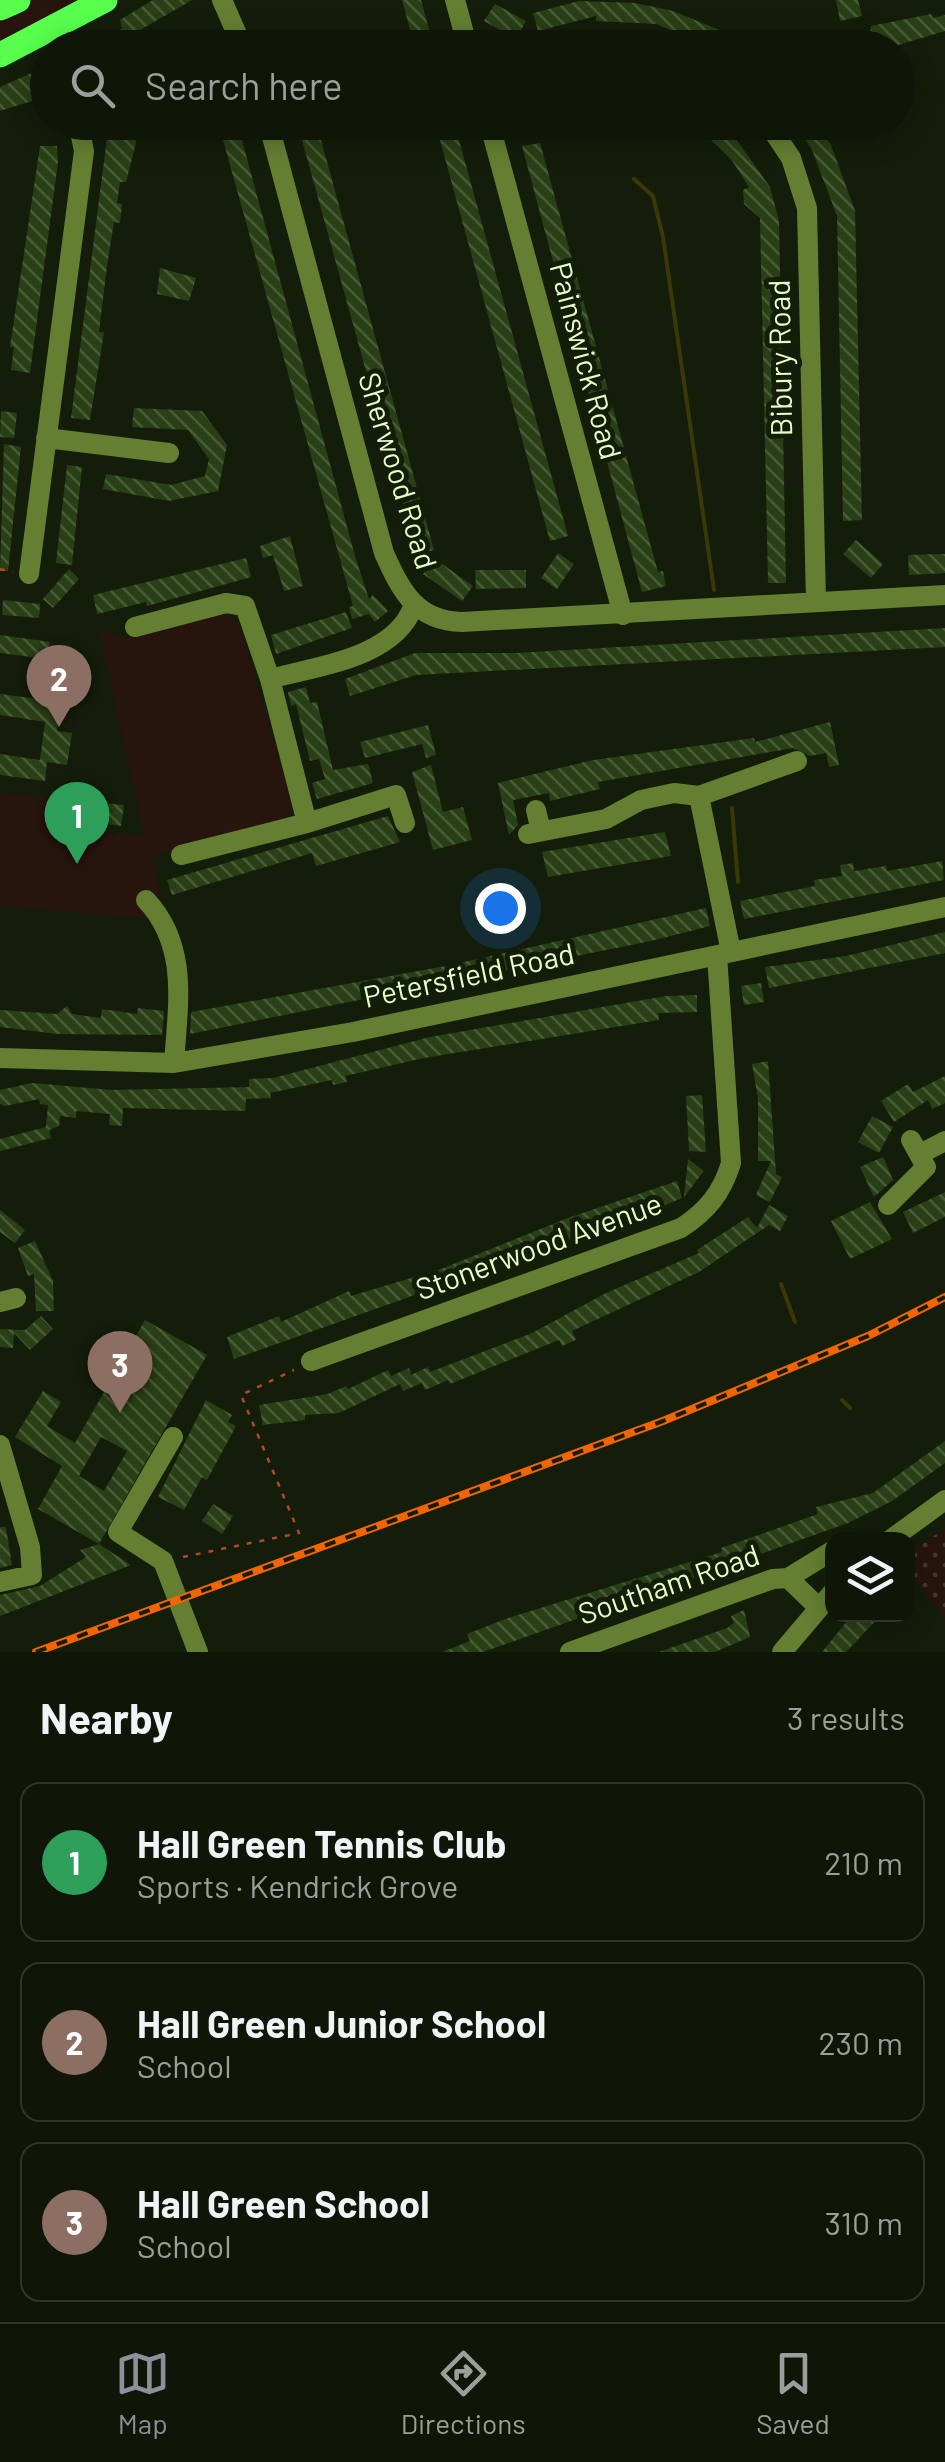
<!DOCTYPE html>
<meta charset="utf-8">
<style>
:root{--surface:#0f1608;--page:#181f12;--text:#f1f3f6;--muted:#9b9f9c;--line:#2f3529;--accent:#8c9099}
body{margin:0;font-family:Barlow,sans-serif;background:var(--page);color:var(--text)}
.controls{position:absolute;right:30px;bottom:30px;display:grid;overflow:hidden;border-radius:20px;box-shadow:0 5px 25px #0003}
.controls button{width:90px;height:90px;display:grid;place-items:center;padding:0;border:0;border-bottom:2px solid var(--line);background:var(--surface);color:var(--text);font:50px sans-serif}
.you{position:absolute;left:500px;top:908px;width:35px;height:35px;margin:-25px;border:8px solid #fff;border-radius:50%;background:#1a73e8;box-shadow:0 0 0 15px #1a73e833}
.badge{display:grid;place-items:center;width:65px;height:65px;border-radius:50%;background:var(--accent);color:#fff;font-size:32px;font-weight:700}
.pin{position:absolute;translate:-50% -82px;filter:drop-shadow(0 2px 5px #0008)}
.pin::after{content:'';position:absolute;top:52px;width:35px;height:30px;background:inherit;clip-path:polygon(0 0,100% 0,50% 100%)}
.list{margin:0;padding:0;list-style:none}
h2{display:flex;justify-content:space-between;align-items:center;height:130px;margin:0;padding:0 40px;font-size:42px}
h2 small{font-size:32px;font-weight:400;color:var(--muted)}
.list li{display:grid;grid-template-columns:65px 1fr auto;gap:30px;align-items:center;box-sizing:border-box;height:160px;margin:0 20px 20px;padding:0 20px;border:2px solid var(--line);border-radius:20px}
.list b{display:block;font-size:38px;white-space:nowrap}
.list p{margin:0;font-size:32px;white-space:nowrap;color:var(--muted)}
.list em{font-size:32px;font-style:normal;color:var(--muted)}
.icon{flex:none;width:55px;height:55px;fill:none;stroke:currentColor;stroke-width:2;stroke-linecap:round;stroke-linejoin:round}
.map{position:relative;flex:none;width:945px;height:1652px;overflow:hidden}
.search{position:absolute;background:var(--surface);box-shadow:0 5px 25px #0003;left:30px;right:30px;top:30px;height:110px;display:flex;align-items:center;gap:25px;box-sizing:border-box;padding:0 35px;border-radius:55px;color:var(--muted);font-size:38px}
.sheet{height:670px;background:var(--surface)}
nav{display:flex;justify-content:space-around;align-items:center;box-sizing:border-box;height:140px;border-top:2px solid var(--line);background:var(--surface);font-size:28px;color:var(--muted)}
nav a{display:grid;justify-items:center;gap:5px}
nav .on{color:var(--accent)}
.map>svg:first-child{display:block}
.grass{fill:#27140d}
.park{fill:url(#park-dots)}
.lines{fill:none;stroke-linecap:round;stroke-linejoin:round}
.stream{stroke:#3b3806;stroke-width:4}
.building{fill:url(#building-back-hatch);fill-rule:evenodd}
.path{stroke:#b44925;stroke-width:2.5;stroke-dasharray:5 8;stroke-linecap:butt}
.minor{stroke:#647f32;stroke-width:20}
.major{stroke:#58ff4d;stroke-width:25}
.rail-casing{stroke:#f16400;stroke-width:8}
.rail{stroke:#141d0a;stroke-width:4;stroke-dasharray:11;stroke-linecap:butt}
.labels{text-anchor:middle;stroke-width:10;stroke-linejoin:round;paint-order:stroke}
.street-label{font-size:30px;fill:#e7ffc6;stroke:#141d0a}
</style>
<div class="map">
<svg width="945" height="1652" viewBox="0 0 945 1652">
<defs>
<pattern id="park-dots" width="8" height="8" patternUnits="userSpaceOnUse" patternTransform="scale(2.5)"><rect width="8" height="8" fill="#27140d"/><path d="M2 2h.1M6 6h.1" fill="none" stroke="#46372f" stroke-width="1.8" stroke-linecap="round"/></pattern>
<pattern id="building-back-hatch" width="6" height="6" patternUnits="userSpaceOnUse" patternTransform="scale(2.5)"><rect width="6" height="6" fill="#293f15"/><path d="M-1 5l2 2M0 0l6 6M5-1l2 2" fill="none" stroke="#485c36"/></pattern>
</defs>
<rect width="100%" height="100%" fill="#141d0a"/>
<path class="grass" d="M32 0H86L0 43V16Z
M227 614 239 624 294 808 285 818 153 856 165 920 0 906V793L54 798 56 831 144 835 99 631 129 638Z"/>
<path class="park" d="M945 1528V1619L908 1570V1554Z"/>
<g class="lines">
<path class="stream" d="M634 179 653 196 663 237 714 590
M732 808 738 882
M781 1284 795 1322
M842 1400 850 1408"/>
</g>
<path class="building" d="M153 0H192L121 41 124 48H72L122 29 120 20Z
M402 0H421L434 48H415Z
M836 0H858L862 16 840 21Z
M579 1 635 3 673 11 727 33 743 48H714L656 24 596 21V16L538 31 533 13Z
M495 4 526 21 516 39 484 21Z
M931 14 933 18 945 15V31L888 48 869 46 871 26Z
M34 72 41 88 48 85V122L38 99 0 111V87Z
M218 122H237L355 556 369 599 373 595 388 611 375 622 369 614 352 619 349 607 353 606Z
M297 122H316L434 550 417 555Z
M435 122H454L568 536 550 541Z
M693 122H724L770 187 779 221 786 583H768L760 218 744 204 743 190 749 187 731 159Z
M794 122H816L831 145 855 211 862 520 843 521 837 216 812 150Z
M127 132 135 134 136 143 126 182H120L117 203 122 204 120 223 114 222 107 266 99 332H104L90 420 71 418 107 138Z
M540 143 658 572 663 571 666 586 642 592 522 146Z
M40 146H57L58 162 30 373 11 370 14 347H10Z
M160 268 196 278 189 301 157 294Z
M134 408 202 411 227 445 218 491 169 501 103 489 106 474 171 485 205 476 209 459 188 430 132 427Z
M1 411 17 413 14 438 0 437Z
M4 444 21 447 8 571H0Z
M67 465 82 467 72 565 56 563Z
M290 536 303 586 284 591 273 555 263 558 260 546Z
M856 540 883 564 871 578 843 554Z
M558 553 574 564 557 589 541 578Z
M935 554H945V573L909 575 908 555Z
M246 558 251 577 147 606 146 602 97 614 93 595Z
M434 558 473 586 462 601 423 574Z
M69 569 79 579 53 608 43 599Z
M475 570H526V588L476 589Z
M3 600 40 604 39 618 2 615Z
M346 612 352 628 276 654 271 635Z
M945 628V647L416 675 350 696 345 679 415 653H516Z
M0 635 50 642 47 659 0 653Z
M306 687 310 703 317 702 333 770 368 764 373 783 317 799 312 783 325 779 319 759 310 761 296 704 291 706 288 692Z
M0 694 61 702 57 731 72 733 67 765 47 762 45 781 0 775V754L40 760 45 722 0 715Z
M830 722 839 765 829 767 826 753 810 756 793 748 598 782 600 789 550 801 549 793 513 800 518 825 509 835 498 783 593 760 754 738 755 742Z
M428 725 436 755 426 758 422 744 365 758 360 742Z
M431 765 443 812 463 807 472 840 433 850 412 772Z
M92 802 124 805 121 826 90 822Z
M388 816 400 842 316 866 312 853 172 895 167 880Z
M665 832 671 856 548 877 542 852Z
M942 861 944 880 744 919 740 901 815 886 814 880 842 876 840 865 853 863 854 871 886 866 887 871Z
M706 908 710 926 651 941 190 1034 191 1012 446 966Z
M945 932V953L769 988 765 967 846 956Z
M761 983 764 1002 744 1005 741 986Z
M697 995V1012L658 1013 659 1020 424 1058 345 1076 347 1082 333 1085 332 1080 270 1093 271 1098 246 1099 245 1111 123 1108 122 1126 109 1125 110 1114 76 1111V1118L60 1116 59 1126 49 1130 51 1138 0 1151V1139L46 1127 48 1105 40 1104 39 1099 5 1106 0 1104V1090L32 1083 112 1090 249 1087V1079L273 1078 430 1037 666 996Z
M67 1006 72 1014 101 1018 102 1009 137 1014 138 1008 164 1011 162 1035 57 1034 0 1027V1010L57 1014Z
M768 1061 776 1174 782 1177 770 1202 756 1195 771 1161H758V1099L752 1064Z
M945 1076V1103L932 1109 928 1100 894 1122 881 1101 908 1084 913 1092Z
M702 1095 706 1152 689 1151 686 1096Z
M872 1116 893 1127 879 1153 858 1142Z
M883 1157 893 1180 874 1197 860 1167Z
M688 1159 704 1171 684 1197Z
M677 1181 682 1198 649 1212 234 1359 227 1337 279 1316 281 1322 349 1291 351 1296 441 1269 568 1218Z
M945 1192V1217L913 1233 903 1212Z
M870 1202 892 1239 850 1259 831 1221Z
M769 1205 788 1216 780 1231 769 1225 699 1272 572 1331 576 1340 562 1346 559 1340 450 1384 448 1380 425 1390 422 1383 403 1391 400 1384 339 1413 305 1415V1420L263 1425 259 1405 328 1394 346 1386 348 1389 388 1370 391 1376 409 1368 411 1375 428 1367 430 1372 532 1333 606 1293 699 1253 697 1250 748 1217 757 1228Z
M0 1210 25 1230 15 1243 0 1232Z
M35 1241 53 1281 54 1311H36L34 1274 28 1276 18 1248Z
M41 1316 53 1329 30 1350 14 1333 13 1348 0 1347V1329L25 1330Z
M145 1320 207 1355 99 1544 38 1509 62 1466 15 1437 43 1391 61 1402 47 1426 75 1443ZM101 1437 127 1451 104 1491 79 1476Z
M206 1400 232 1415 228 1422 236 1426 207 1480 202 1477 184 1510 158 1497Z
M945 1441V1463L892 1501 848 1523 483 1652H442L470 1641 467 1634 508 1618 722 1552 721 1548 818 1514 816 1507 873 1493Z
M213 1504 233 1516 222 1534 202 1521Z
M0 1527H6L12 1565 0 1568Z
M99 1544 131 1565 0 1616V1595L40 1586 86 1557 80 1550Z
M744 1610 750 1637 715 1652H659L727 1628 734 1623 731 1616Z
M853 1614H882L846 1652H822Z"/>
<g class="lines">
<path class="path" d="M0 569 13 572
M856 1540 875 1536
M183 1557 299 1533 241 1395 294 1370"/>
<path class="minor" d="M222 0 243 48
M455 0 468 48
M594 48H629
M268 122 384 553C401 591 416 621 462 622L945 595
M489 122 623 615
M767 122 791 158 807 208 816 602
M46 438 169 453
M29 574 84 151 78 122
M135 627 226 603 245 606 270 679 307 823 181 855
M270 679C317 666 394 658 413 607
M699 796 731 952
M536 810 541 831
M307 823 396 795 405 823
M528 834 606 819 641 800 674 793 699 796 797 761
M146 900C189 946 178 1004 174 1063
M0 1058 174 1063 353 1032 945 907
M920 1154 945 1141
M888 1205 926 1167 911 1140
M0 1302 16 1298
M311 1361 681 1228C707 1211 722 1193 731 1163L717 955
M173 1437 118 1532 163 1561 198 1652
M0 1445 30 1547 32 1575 0 1582
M890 1540 945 1500
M788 1578 818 1607
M570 1652 773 1579 788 1578 832 1551
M782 1652 832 1593"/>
<path class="major" d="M0 8 18 0
M0 55 105 0"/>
<defs>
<path id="rail" d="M36 1652 663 1421 868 1336 945 1297"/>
</defs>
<use href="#rail" class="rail-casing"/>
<use href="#rail" class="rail"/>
</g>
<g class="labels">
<g class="street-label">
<text transform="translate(781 358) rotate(-91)" y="10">Bibury Road</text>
<text transform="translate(585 361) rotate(75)" y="10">Painswick Road</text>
<text transform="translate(397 471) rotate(73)" y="10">Sherwood Road</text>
<text transform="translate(469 976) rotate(-12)" y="10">Petersfield Road</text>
<text transform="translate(539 1247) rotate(-20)" y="10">Stonerwood Avenue</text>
<text transform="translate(669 1585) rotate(-19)" y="10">Southam Road</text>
</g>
</g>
</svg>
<div class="controls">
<button><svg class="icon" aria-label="layers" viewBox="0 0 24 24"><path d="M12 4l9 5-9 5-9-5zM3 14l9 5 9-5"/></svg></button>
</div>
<div class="you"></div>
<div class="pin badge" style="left:77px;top:864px;background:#2e9e5b">1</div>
<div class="pin badge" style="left:59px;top:727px;background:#8d6e63">2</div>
<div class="pin badge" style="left:120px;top:1413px;background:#8d6e63">3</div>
<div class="search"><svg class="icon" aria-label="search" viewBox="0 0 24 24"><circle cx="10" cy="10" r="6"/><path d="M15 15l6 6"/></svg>Search here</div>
</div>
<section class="sheet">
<h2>Nearby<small>3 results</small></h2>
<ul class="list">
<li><span class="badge" style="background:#2e9e5b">1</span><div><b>Hall Green Tennis Club</b><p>Sports · Kendrick Grove</p></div><em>210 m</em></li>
<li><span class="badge" style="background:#8d6e63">2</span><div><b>Hall Green Junior School</b><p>School</p></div><em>230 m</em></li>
<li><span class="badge" style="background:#8d6e63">3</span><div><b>Hall Green School</b><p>School</p></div><em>310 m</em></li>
</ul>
</section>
<nav>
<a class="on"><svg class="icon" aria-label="map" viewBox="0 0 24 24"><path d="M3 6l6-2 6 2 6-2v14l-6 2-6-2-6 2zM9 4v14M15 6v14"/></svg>Map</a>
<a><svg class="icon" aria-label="directions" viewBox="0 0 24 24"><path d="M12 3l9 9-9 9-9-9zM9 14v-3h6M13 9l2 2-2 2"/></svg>Directions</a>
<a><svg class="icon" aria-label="saved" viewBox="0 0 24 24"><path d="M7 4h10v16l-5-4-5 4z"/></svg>Saved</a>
</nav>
